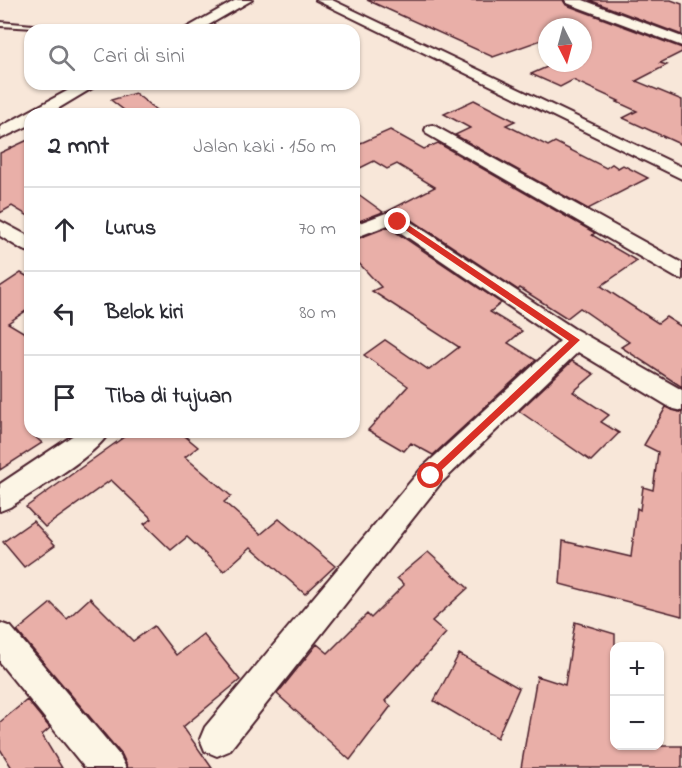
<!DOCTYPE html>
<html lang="id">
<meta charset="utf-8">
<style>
:root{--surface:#fff;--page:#f7f7f7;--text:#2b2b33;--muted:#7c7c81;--line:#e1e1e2}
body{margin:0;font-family:"Indie Flower",sans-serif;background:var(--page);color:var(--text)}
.controls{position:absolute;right:18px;bottom:18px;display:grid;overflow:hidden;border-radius:12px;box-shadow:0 2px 4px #0004}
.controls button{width:54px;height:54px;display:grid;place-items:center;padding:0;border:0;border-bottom:2px solid var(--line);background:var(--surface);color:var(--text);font:30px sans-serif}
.compass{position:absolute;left:538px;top:18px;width:54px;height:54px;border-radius:50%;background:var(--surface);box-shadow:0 2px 4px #0004;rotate:174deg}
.stop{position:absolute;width:18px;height:18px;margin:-14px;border:4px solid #d93025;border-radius:50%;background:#fff}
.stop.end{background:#d93025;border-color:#fff;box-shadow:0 2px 6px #0008}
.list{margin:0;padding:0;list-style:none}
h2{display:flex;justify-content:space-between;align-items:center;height:78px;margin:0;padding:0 24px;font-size:26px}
h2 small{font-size:20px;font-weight:400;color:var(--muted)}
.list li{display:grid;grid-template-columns:39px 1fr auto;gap:18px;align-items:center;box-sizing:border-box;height:84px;padding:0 24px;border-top:2px solid var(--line)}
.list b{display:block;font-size:22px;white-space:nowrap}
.list em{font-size:20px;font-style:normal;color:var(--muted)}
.icon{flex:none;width:33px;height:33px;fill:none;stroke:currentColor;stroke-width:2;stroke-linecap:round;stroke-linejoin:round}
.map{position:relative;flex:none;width:682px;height:768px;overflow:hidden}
.search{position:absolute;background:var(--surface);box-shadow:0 2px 4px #0004;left:24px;top:24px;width:336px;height:66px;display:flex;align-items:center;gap:15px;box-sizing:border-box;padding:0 21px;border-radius:18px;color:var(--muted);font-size:22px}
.panel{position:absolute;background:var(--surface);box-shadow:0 2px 4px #0004;left:24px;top:108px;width:336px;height:330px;border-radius:18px}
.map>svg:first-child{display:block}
.building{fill:#e9afa8;stroke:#4a1f2b;stroke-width:1.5}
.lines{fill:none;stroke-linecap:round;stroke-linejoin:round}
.lane-casing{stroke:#4a1f2b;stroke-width:4}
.street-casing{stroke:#4a1f2b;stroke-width:4}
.lane{fill:#fcf5e5;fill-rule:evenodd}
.street{fill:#fcf5e5;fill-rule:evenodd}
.route{fill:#d93025}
</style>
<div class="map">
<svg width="682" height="768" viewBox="0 0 682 768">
<rect width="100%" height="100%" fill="#f8e7d9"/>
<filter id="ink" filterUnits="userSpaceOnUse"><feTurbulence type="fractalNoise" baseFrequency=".0167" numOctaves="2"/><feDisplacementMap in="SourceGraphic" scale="12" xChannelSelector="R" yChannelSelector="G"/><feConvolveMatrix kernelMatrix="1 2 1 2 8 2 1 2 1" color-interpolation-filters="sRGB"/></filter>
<g filter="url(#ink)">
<path class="building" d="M367 0H563L566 5 682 48V52L660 63 667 65 636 81 682 100V145L623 118 637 111 617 102 619 101 573 80 560 87 531 74 556 63H583V27H547V38L493 57Z
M589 0H671L682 4V35Z
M135 93 161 114H129L111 100Z
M474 100 515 121 506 125 548 146 555 142 606 168 612 164 618 168 623 165 648 178 588 209 455 135 470 128 444 114Z
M390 130 424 149 438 143 595 233 592 235 637 261 601 286 658 323 666 317 682 327V387L621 347 629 342 580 308 567 318 520 288 518 290 406 216 388 211 435 187 397 164 387 169 374 161 354 171V146Z
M30 139V217L12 206 0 213V153Z
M354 191 383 212 354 223Z
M388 227 501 303 490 312 522 331 508 343 536 360 433 455 411 443 404 451 368 430 408 386 364 355 385 340 429 370 459 347 372 291 381 287 354 258V240Z
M21 273 30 278V308L8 323 30 336V432L42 443 0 470V287Z
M572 361 594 374 573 392 609 415 601 422 619 433 591 461 519 411Z
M666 407 682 413V616L560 584 563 541 631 557 637 508 640 510 643 487 653 490 658 452 644 445Z
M131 432H180L198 447 185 457 231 496 224 502 261 534 279 519 335 566 305 594 251 547 224 571 187 537 171 550 144 524 152 519 111 480 45 527 26 507Z
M33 521 55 545 24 567 3 542Z
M428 552 468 588 432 621 446 633 385 701 391 706 350 760 277 694 317 644 328 653 367 614 371 618 404 585 397 578Z
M90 598 133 641 154 626 176 655 203 634 240 680 183 727 212 768H128L122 755 17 631 51 603 67 619Z
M575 622 615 634V746H682V768H521L537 676 565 685Z
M459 654 519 688 497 738 434 701Z
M27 700 50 728 42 735 62 768H12L0 749V722Z"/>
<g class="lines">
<defs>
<path id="lane" d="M0 22 66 28 69 30 0 26Z"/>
<path id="street" d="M236 0H252L200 30H183Z
M316 0H332L682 167V179Z
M565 0H583L682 37V46L567 3Z
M80 84H99L49 114H30V125L0 139V127Z
M433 125 682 263V279L675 277 427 134 425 130 427 126Z
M386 213 405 218 573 328 682 390V411L673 409 578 352 440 484 229 751 217 756 205 751 200 739 205 727 422 468 560 341 391 226 388 225 354 238V225Z
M0 221 30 237V252L23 250 0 236Z
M78 432H109C96 456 34 491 10 507L0 511V484Z
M0 623 11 627 120 756 126 768H85L0 663Z"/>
</defs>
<use href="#lane" class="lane-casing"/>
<use href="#street" class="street-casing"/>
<use href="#lane" class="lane"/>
<use href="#street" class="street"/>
</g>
</g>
<path class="route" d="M395 220H401L580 340 431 480 426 476 428 473 569 341 395 223Z"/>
</svg>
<div class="controls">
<button>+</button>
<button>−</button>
</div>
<svg class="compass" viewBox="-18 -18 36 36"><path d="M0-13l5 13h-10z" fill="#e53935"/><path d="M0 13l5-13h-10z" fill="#7c7c81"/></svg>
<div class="stop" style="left:431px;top:476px"></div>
<div class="stop end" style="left:398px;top:222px"></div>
<div class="search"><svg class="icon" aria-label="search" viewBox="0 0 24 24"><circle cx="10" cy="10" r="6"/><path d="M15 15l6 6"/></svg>Cari di sini</div>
<section class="panel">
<h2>2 mnt<small>Jalan kaki · 150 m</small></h2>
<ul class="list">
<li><svg class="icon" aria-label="ahead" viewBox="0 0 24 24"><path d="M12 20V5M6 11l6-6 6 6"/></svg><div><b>Lurus</b></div><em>70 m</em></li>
<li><svg class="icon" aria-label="left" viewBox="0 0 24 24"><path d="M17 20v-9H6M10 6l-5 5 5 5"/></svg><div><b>Belok kiri</b></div><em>80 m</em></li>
<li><svg class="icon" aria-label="arrive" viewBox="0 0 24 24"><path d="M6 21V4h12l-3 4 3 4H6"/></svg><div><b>Tiba di tujuan</b></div></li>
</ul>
</section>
</div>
